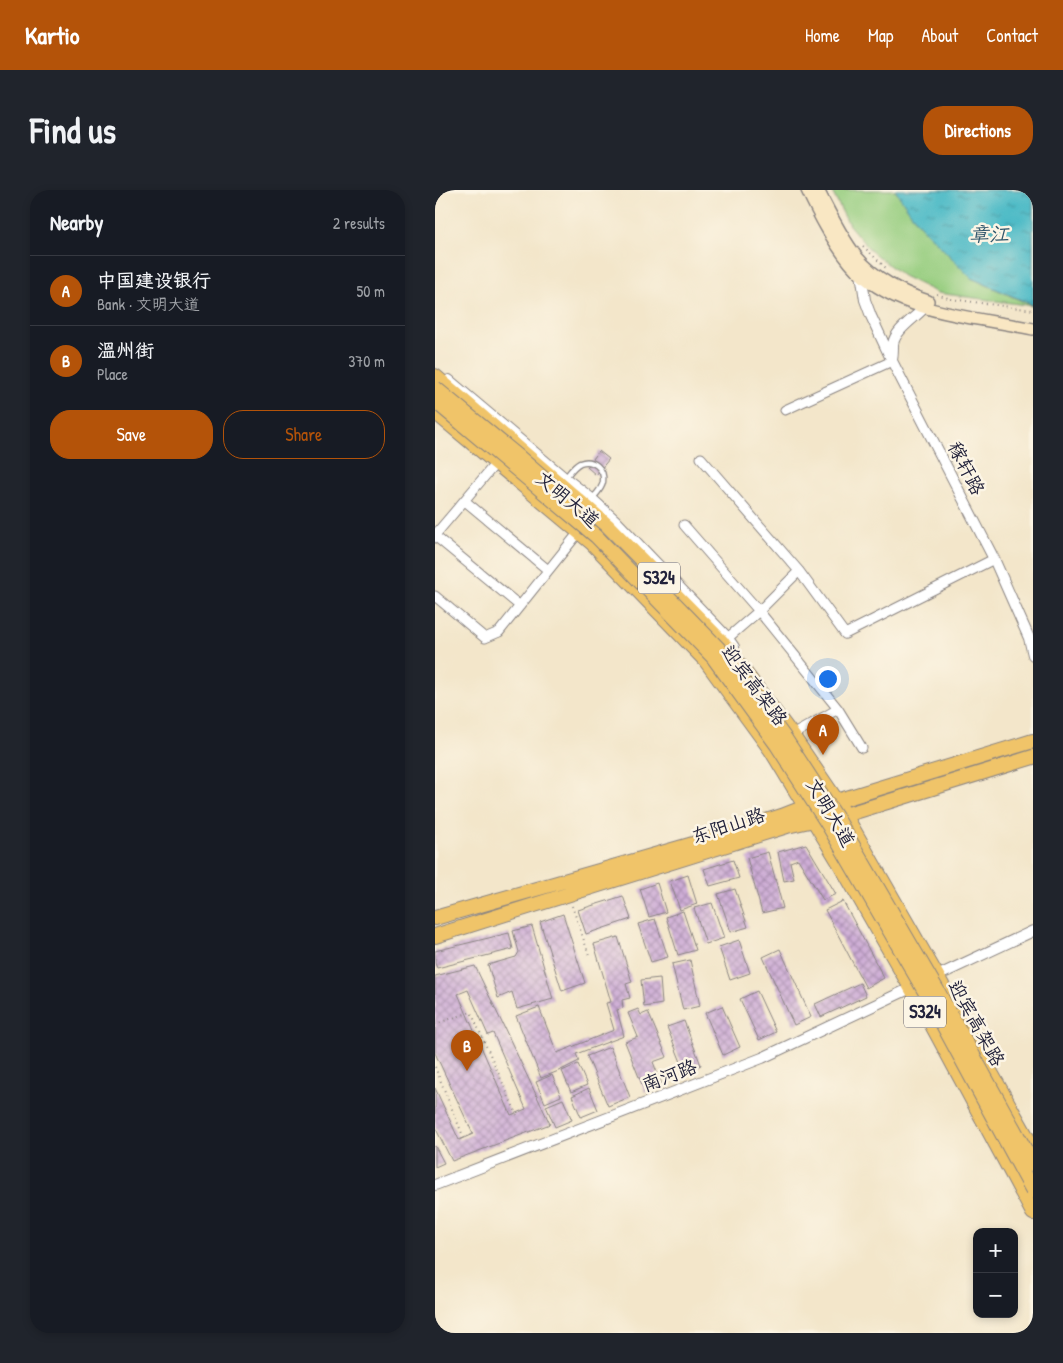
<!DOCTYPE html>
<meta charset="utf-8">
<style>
:root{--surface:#171b24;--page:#20242c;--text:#f1f3f6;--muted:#9ea1a6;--line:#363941;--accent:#b45309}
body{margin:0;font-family:"Patrick Hand","LXGW WenKai TC",sans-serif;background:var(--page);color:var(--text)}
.controls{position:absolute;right:15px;bottom:15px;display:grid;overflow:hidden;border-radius:10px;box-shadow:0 2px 8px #0003}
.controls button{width:45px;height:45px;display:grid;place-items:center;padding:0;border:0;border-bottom:1px solid var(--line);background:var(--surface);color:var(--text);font:25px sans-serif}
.you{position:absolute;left:392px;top:488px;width:18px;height:18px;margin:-12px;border:4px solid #fff;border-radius:50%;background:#1a73e8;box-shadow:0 0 0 8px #1a73e833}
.badge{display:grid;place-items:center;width:32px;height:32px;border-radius:50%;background:var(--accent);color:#fff;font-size:16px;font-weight:700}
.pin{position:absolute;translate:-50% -41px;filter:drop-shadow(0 1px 2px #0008)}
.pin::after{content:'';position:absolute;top:26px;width:18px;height:15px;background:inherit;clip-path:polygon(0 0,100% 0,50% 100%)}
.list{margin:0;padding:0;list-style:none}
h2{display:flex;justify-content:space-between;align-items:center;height:65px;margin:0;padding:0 20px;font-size:21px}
h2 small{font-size:16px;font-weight:400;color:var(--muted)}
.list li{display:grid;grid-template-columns:32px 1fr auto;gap:15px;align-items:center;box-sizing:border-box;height:70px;padding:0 20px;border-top:1px solid var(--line)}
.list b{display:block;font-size:19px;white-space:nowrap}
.list p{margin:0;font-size:16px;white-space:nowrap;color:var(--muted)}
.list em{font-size:16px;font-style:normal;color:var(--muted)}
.actions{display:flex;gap:10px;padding:15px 20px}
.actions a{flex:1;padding:11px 0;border:1px solid var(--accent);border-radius:20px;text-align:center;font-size:18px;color:var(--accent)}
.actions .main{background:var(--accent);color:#fff}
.map{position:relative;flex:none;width:598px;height:1143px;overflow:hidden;border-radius:20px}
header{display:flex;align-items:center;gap:30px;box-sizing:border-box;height:70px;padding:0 25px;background:var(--accent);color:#fff}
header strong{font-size:24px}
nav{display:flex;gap:28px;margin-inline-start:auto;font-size:18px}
.intro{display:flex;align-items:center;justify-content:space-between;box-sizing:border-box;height:120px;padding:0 30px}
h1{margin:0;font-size:35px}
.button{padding:12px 22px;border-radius:20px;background:var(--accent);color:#fff;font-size:18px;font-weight:700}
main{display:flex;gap:30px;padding:0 30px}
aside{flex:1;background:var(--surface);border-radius:20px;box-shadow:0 2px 8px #0003}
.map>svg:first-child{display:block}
.park{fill:#96cd7f;stroke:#5c785d}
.water{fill:url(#water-ripples);stroke:#376e80}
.building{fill:url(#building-cross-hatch);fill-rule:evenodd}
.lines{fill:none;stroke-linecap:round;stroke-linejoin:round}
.service-casing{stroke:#8a8482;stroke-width:7}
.minor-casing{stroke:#8a8482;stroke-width:11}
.tertiary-casing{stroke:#8a8482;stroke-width:12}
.secondary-casing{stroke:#8a8482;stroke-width:14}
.primary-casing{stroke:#8a8482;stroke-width:16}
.trunk-casing{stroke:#8a8482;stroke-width:16}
.path{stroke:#8a8482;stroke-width:2;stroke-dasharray:1 4;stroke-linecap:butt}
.service{stroke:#fff;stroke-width:4.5}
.minor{stroke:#fff;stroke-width:9}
.tertiary{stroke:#fff;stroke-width:10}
.secondary{stroke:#f9e7c3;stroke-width:11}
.primary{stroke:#f0c469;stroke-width:14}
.trunk{stroke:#f0c469;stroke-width:14}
.trunk-bridge-casing{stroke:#8a8482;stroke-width:16;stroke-linecap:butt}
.trunk-bridge{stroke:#f0c469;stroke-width:14}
.labels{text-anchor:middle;stroke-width:5;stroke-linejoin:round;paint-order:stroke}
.shield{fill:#fcf5e5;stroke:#63616e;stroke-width:1}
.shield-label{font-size:18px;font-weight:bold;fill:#22223b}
.street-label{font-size:19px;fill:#22223b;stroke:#fcf5e5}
.water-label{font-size:20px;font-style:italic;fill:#31576c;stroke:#fcf5e5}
</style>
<header>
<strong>Kartio</strong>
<nav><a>Home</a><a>Map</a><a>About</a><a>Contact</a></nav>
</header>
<div class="intro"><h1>Find us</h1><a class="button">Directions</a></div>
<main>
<aside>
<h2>Nearby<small>2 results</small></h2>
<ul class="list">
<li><span class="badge">A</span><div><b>中国建设银行</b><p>Bank · 文明大道</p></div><em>50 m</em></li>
<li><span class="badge">B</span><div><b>温州街</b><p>Place</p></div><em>370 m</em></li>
</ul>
<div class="actions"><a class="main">Save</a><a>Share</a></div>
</aside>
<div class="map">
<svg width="598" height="1143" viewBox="0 0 598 1143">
<defs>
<pattern id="water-ripples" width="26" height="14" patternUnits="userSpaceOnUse" patternTransform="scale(1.25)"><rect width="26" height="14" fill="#4cbac6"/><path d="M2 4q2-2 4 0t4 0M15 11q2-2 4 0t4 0" fill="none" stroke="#3f97a2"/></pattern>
<pattern id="building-cross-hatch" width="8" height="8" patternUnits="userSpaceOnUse" patternTransform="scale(1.25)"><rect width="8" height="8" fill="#ceadd6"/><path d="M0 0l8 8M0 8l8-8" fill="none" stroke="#a78caf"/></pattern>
</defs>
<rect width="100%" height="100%" fill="#fcf5e5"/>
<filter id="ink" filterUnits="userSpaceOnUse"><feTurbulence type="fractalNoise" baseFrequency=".02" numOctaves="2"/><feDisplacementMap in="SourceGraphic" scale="10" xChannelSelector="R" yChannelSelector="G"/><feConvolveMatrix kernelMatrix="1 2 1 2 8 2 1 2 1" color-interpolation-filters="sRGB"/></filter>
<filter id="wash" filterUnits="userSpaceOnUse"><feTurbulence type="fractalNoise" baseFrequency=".0096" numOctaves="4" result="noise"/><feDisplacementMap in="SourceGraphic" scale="20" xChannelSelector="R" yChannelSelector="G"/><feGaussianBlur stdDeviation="1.12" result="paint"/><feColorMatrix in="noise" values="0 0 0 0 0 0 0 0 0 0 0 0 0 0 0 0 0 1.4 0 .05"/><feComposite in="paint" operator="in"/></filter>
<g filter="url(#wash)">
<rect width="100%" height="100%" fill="#f3e6ca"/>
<path class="park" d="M396 0H460L482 32 536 88 598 116 503 103 468 86 436 61 414 35Z"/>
<path class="water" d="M460 0H598V115L536 88 482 32Z"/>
<g id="blocks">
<path class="building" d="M164 261 174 269 161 285 152 277Z
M371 654 401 704 388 710 363 669 355 672 359 689 349 691 343 662Z
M333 662 348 718 327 723 312 668Z
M298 670 304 688 275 696 269 679Z
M253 685 262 714 245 720 235 691Z
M222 693 231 722 214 727 205 699Z
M300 699 313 737 296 742 283 704Z
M188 706 196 729 151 744 143 720Z
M408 711 449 788 431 798 390 720Z
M277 713 289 748 271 754 259 718Z
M248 721 261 760 243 765 231 727Z
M128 724 150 793 127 801 105 732Z
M220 729 233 767 216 772 203 734Z
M97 736 118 809 82 819 77 802 63 808 53 775 81 767 84 762 78 741Z
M74 743 78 759 2 778 0 773V761Z
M183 747 197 792 191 794 195 808 187 810 188 818 182 820 189 846 141 864 144 871 126 880 106 888 81 826 104 817 122 863 179 840 171 813 176 812 159 754Z
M304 750 315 783 295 790 284 757Z
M345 759 376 827 359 835 328 767Z
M255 770 265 816 248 820 237 774Z
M40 776 115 934 17 971 0 937V898L24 950 38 944 0 863V786ZM33 800 53 845 58 843 91 919 76 925 23 804Z
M225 788 227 814 209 817 206 790Z
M425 793 431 806 386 827 380 814Z
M322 801 341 842 324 850 305 809Z
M287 816 305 857 288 865 270 823Z
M203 819 206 825 213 822 232 867 218 872 227 895 210 902 190 852 203 847 193 823Z
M249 831 266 875 250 882 232 837Z
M175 857 195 907 173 916 152 866Z
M143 874 152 895 136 902 127 881Z
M117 885 126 906 110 913 101 892Z
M154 898 163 920 146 927 137 906Z
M128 909 137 930 120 937 111 916Z
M0 956 9 973 0 977Z"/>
</g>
</g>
<g filter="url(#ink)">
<use href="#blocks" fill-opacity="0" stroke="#8a8482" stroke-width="1"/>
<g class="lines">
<defs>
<path id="service" d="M131 287C135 282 139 276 145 273 158 268 170 279 168 292 167 299 161 304 157 309"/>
<path id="minor" d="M350 220 457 171
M266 268 364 381 410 444 559 369
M30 311 113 380
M249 335 324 421 403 519 427 558
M0 345 61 273
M0 346 85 416
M0 406 50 448 64 442 144 342
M288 452 324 421 364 381
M357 545 403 519"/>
<path id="tertiary" d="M428 81 426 83 430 110 436 126 457 171 559 369 594 448 598 465
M457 170C458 165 458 160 458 154 460 140 480 128 489 118
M14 190 130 288 157 309 180 330 292 447 299 457
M502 786 598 741
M0 995 327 868 476 798"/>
<path id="secondary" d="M372 0C384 25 397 51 415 73 457 124 538 126 598 139
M383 0C393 20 408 50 422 67 439 88 468 103 493 111"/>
<path id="primary" d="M0 186 172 335 287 452 357 545 402 611 502 786 598 958
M0 222 156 352 271 471 336 560 404 672 503 845
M0 728 258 654 347 626 370 617 402 611 598 551
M0 746 352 636 379 630 410 625 598 567"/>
<path id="trunk" d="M497 835 598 1023"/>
</defs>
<use href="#service" class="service-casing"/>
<use href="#minor" class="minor-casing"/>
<use href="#tertiary" class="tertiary-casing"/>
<use href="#secondary" class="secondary-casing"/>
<use href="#primary" class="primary-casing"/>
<use href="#trunk" class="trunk-casing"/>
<path class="path" d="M428 56 453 80
M502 104 516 109 598 120
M137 716 155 768
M0 834 36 822 82 925
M0 877 28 946"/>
<use href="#service" class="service"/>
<use href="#minor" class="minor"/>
<use href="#tertiary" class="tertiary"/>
<use href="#secondary" class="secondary"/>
<use href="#primary" class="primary"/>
<use href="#trunk" class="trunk"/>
<defs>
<path id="trunk-bridge" d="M0 198 85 268 131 308
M0 211 161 346 278 467 342 555 394 636 492 805 598 1001
M221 394 286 461 351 550 403 630 502 800 598 974"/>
</defs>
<use href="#trunk-bridge" class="trunk-bridge-casing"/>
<use href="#trunk-bridge" class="trunk-bridge"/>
</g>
</g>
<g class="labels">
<g class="shield">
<rect x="203" y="372.5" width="42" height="31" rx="4"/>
<rect x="469" y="806.5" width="42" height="31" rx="4"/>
</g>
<g class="shield-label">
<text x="224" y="394">S324</text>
<text x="490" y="828">S324</text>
</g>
<g class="street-label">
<text transform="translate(532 278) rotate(63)" y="7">稼轩路</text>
<text transform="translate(133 309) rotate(40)" y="7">文明大道</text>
<text transform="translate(320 495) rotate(53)" y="7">迎宾高架路</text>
<text transform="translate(396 622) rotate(59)" y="7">文明大道</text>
<text transform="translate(293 635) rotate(-18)" y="7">东阳山路</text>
<text transform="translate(542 833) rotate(61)" y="7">迎宾高架路</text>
<text transform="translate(234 885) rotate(-21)" y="7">南河路</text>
</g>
<g class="water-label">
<text x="554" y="51">章江</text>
</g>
</g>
</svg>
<div class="controls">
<button>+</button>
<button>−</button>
</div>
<div class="you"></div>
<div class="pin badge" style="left:388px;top:565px">A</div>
<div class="pin badge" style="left:32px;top:881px">B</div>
</div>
</main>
